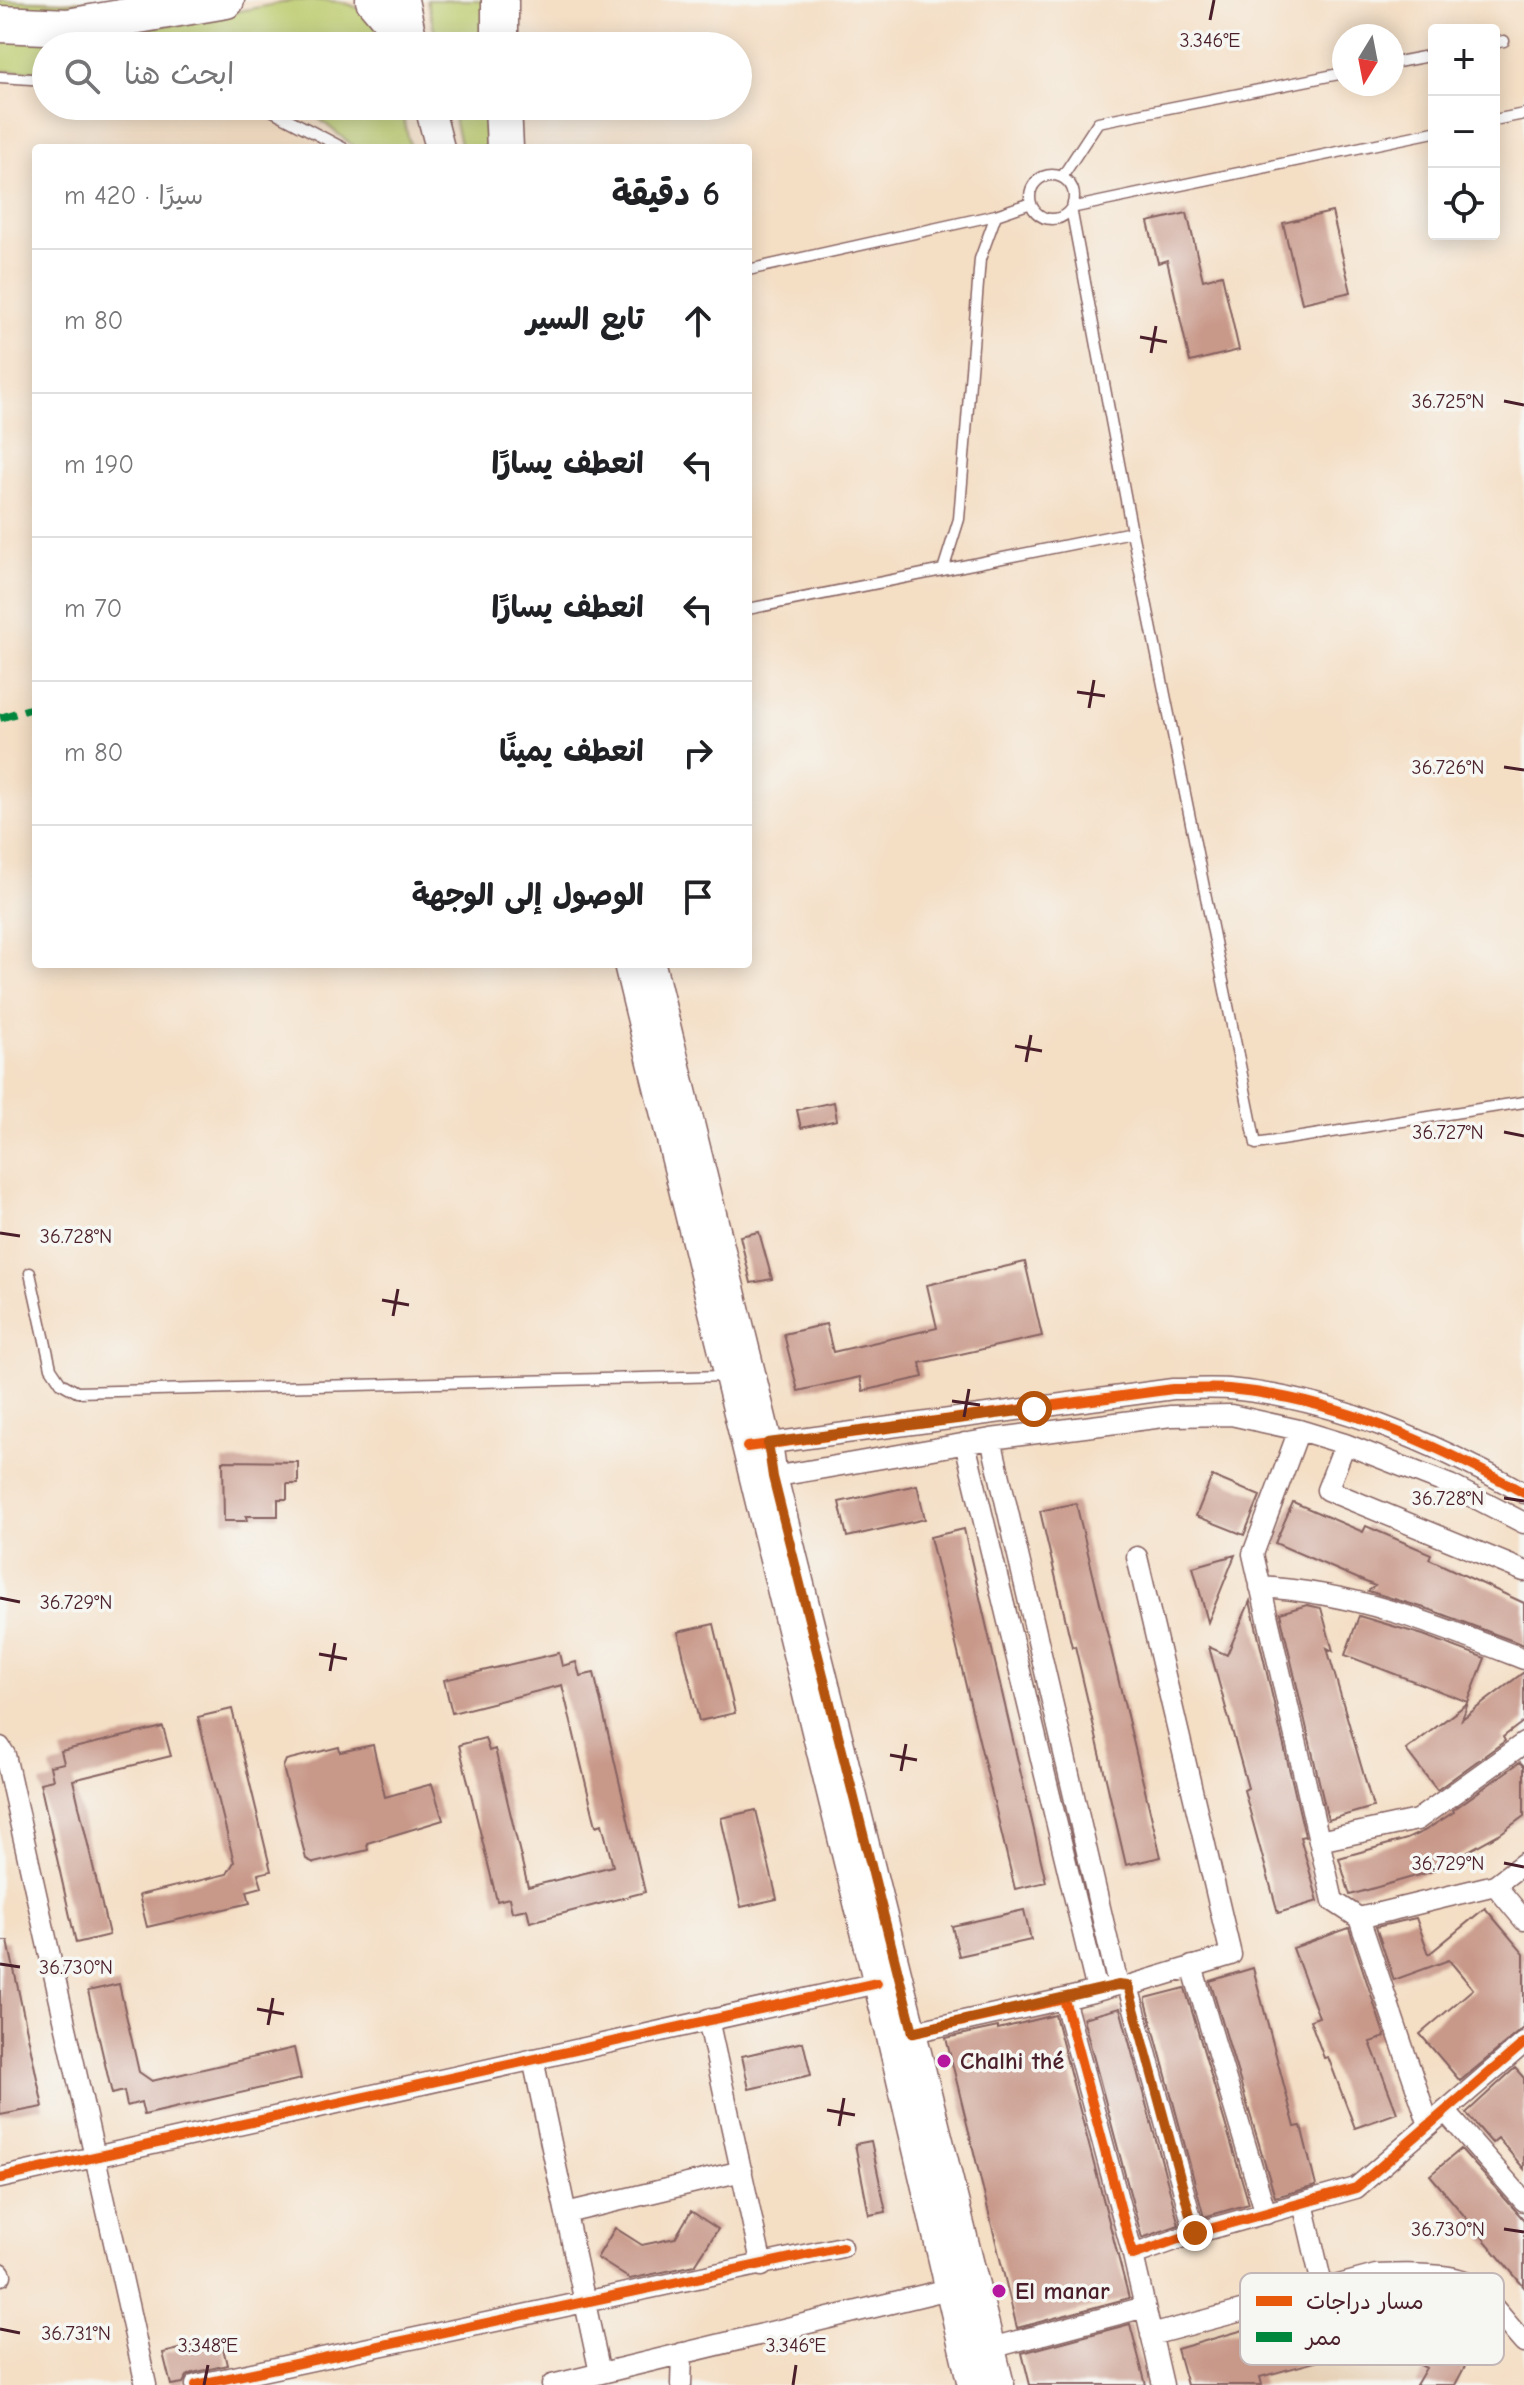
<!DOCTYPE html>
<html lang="ar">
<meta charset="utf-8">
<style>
:root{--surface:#fff;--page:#f6f6f6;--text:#202124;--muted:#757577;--line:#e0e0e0}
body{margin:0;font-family:"Comic Neue","Playpen Sans Arabic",sans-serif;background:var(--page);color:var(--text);direction:rtl}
.controls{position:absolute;right:24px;top:24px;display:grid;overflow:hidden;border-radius:8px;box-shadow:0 4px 20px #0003}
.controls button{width:72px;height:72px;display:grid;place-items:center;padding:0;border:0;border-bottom:2px solid var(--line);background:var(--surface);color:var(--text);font:40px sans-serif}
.compass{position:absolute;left:1332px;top:24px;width:72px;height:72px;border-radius:50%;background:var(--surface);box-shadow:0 4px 20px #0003;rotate:190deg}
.stop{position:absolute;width:24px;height:24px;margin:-18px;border:6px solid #b45309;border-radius:50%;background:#fff}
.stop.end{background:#b45309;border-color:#fff;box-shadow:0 2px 8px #0008}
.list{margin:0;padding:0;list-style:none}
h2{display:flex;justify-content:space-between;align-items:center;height:104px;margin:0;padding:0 32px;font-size:34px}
h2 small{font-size:26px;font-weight:400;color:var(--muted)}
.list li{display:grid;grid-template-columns:52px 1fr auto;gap:24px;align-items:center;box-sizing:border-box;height:144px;padding:0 32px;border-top:2px solid var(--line)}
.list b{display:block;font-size:30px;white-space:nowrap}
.list em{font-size:26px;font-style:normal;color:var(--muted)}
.icon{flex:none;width:44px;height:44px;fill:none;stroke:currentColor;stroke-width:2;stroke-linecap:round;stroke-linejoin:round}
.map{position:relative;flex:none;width:1524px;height:2385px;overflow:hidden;direction:ltr}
.search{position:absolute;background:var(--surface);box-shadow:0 4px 20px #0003;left:32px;top:32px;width:720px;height:88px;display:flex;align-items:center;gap:20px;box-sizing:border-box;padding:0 28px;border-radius:44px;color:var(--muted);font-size:30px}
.panel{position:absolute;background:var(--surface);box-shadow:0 4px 20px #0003;left:32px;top:144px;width:720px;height:824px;border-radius:8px;direction:rtl}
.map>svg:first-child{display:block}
.built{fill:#e6d0b5}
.green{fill:#bccb6d;stroke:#83754c;stroke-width:2}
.building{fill:#c89889}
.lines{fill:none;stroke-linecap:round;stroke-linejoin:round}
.service-casing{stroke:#866261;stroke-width:13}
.minor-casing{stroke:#866261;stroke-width:23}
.secondary-casing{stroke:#866261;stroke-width:31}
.motorway-casing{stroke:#866261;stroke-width:39}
.service{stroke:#fff;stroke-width:10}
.minor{stroke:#fff;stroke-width:20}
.secondary{stroke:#fff;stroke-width:28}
.motorway{stroke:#fff;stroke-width:36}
.quiet{stroke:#00873e;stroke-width:8;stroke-dasharray:16 8;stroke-linecap:butt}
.cycleway-casing{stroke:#f6f6f2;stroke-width:15}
.cycleway{stroke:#e8590c;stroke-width:10}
.route{stroke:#b45309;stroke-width:10}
.ticks{fill:none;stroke:#4a1f2b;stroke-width:3}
.poi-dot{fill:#b5179e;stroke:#f6f6f2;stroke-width:3}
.labels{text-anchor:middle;stroke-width:7;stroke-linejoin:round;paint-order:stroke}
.poi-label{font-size:24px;font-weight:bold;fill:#4a1f2b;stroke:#f6f6f2;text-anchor:start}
.key{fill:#f6f6f2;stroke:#c2b6b6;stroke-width:2}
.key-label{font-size:22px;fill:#4a1f2b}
.ticks-label{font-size:20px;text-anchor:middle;fill:#4a1f2b;stroke:#f6f6f2;stroke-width:7;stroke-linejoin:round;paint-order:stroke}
</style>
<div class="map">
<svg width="1524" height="2385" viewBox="0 0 1524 2385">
<rect width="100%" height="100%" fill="#f6f6f2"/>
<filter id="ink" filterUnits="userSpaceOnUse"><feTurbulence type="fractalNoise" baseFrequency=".0125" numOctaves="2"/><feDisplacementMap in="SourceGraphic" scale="16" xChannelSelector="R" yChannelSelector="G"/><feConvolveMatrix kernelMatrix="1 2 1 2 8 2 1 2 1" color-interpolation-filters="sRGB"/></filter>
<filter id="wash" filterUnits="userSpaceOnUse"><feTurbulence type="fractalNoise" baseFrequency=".006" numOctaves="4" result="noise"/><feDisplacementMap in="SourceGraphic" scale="32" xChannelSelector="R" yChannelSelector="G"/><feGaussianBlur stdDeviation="1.8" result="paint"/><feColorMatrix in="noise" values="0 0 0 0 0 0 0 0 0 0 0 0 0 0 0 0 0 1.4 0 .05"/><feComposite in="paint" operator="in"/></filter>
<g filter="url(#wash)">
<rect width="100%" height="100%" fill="#f4dec4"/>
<path class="built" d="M1356 2295 1360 2304 1382 2298 1413 2295 1436 2308 1443 2333 1473 2351 1457 2385H1187L1172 2336 1256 2313 1267 2346 1315 2331 1319 2319 1314 2302 1329 2298 1333 2302Z"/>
<path class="green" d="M0 0 62 2 125 0 62 11 0 9Z
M297 0C344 0 370 0 384 46H46V71H0V35L97 38Z
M427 0H487L488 46H438Z
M293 106H400L411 148H356L313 114Z
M451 106H489L491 148H461Z"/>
<g id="blocks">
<path class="building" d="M1332 212 1351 292 1302 303 1283 223Z
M1187 213 1203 280 1222 275 1239 350 1190 362 1167 260 1158 263 1148 222Z
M834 1102 837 1120 801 1128 797 1110Z
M759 1232 772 1279 751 1283 740 1236Z
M1025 1262 1042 1336 920 1363 923 1377 863 1391 860 1377 798 1391 784 1334 826 1324 833 1352 937 1328 927 1285Z
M223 1461 298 1462V1484H287V1499H278V1516H246L247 1521H224Z
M1212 1476 1260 1496 1244 1535 1196 1516Z
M917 1485 925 1519 847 1537 839 1502Z
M1293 1502 1363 1532 1366 1526 1431 1554 1429 1559 1524 1603V1645L1431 1610 1368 1591 1375 1586 1275 1543Z
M1076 1503 1161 1857 1126 1865 1075 1646 1072 1647 1040 1511Z
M964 1529 1046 1882 1015 1889 930 1537Z
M1235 1555 1208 1622 1193 1567Z
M1250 1601 1305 1836 1300 1837 1318 1901 1278 1913 1244 1790 1248 1788 1209 1647 1227 1655Z
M1307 1605 1321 1608 1333 1651 1327 1648 1373 1807 1328 1820 1280 1613Z
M1359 1616 1423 1635 1485 1658 1468 1702 1345 1655Z
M714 1624 735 1713 699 1721 678 1632Z
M559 1653 562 1666 576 1662 580 1676 594 1673 645 1892 530 1922 527 1909 512 1912 509 1898 497 1901 459 1745 485 1738 489 1751 495 1749 528 1887 613 1866 602 1824 596 1826 562 1685 452 1713 444 1680Z
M1524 1672V1721L1503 1737 1505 1741 1437 1790 1406 1750 1468 1703 1462 1719Z
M232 1709 271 1871 258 1874 262 1887 247 1891 250 1903 147 1927 139 1895 227 1874 234 1862 198 1717Z
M163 1727 171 1756 73 1780 109 1935 76 1943 40 1783 53 1780 50 1766 64 1763 61 1751Z
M373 1745 385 1797 432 1784 443 1820 367 1843 368 1850 314 1863 306 1859 283 1767 286 1760 339 1747 340 1752Z
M1520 1762 1524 1766V1816L1501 1833 1430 1872 1350 1895 1339 1858 1407 1839 1424 1831 1454 1812 1453 1810Z
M756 1810 777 1899 741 1907 721 1818Z
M1485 1908 1524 1954V2028L1460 2081 1420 2034 1473 1989 1449 1960 1394 1980 1376 1927 1416 1918 1429 1954Z
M1024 1910 1031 1940 959 1956 952 1926Z
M1349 1928 1385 2037 1370 2042 1397 2113 1355 2128 1328 2057 1324 2058 1310 2020 1319 2017 1293 1948Z
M0 1941H8L43 2107 0 2115Z
M1253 1968 1295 2127 1301 2126 1316 2186 1275 2197 1210 1981Z
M119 1984 139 2072 152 2081 294 2048 301 2079 144 2115 141 2102 127 2106 124 2091 112 2094 88 1991Z
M1185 1988 1249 2204 1204 2217 1146 2001V1998Z
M1120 2008 1179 2225 1142 2238 1083 2018Z
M1055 2015 1129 2298 1017 2328 946 2038 998 2027V2029Z
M803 2042 811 2075 749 2089 742 2056Z
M1515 2068 1524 2078V2169L1498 2138 1492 2143 1466 2113Z
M871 2141 886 2212 869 2215 855 2144Z
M1461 2149 1524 2220V2287L1430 2175Z
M691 2211 718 2229 695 2265 630 2279 597 2258 615 2228 642 2245 675 2238Z
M1413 2295 1436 2308 1442 2333 1473 2351 1455 2385H1416L1426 2368 1384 2345Z
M1130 2324 1146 2385H1030L1022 2353Z
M1247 2329 1252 2350 1300 2336 1337 2356 1260 2377 1262 2385H1187L1177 2349Z
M221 2339 227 2365 193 2373 187 2376 183 2383 171 2385 163 2353Z"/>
</g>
</g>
<g filter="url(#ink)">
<use href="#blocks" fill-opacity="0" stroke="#866261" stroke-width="2"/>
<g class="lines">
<defs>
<path id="service" d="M1494 43 1504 41
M1392 63 1434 55
M0 77 46 80
M259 106 269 109 343 148
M1494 120 1524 114
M1434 132 1071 208 1132 532 1256 1144 1524 1102
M1030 197a22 22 0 1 1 44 0a22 22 0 1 1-44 0Z
M1062 177 1098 122 1344 73
M748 270 996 215 1031 203
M943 570 959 519 980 259 996 215
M748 609 1132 532
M30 1273 51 1368 61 1383 77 1392 725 1376"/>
<path id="minor" d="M1299 1430 1253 1554 1333 1901 1359 1918 1495 1885
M991 1439 1118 1985 1097 1991
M965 1443 1097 1991 1064 1999
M1345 1444 1327 1490 1524 1571
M756 1445 1173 1389C1192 1389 1211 1388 1229 1389 1333 1398 1434 1443 1524 1493
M761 1479 991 1439 1171 1416 1231 1415 1299 1430 1345 1444 1450 1485 1524 1523
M1260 1587C1358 1593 1434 1624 1524 1659
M0 1747 5 1755 146 2385
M1319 1841 1417 1820 1524 1743
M1524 1863 1495 1885 1524 1920
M1359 1918 1429 2125
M1192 1966 1266 2214
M1118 1985 1128 1986 1231 1955 1137 1557
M1128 1986 1195 2233
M708 2019 762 2266
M913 2032 1064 1999 1133 2255 1195 2233 1356 2188 1524 2043
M533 2059 600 2373
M1445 2111 1524 2201
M0 2178 877 1983
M1303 2203 1323 2289
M566 2213 742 2171
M1133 2255 1163 2385
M0 2273 1 2275
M1151 2335 1376 2275C1397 2274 1451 2272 1469 2283 1481 2290 1512 2330 1524 2343
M991 2348 1145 2307
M196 2385 842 2247
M552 2385 949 2289
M681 2385 682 2353"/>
<path id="secondary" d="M404 0 414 46
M429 106 440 148
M628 964 891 2037 972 2385
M651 964 768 1443 773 1477 1000 2385"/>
<path id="motorway" d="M374 0 395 25
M500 0V46
M0 24 68 27 226 0
M503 106 505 148"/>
</defs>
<use href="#service" class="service-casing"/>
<use href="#minor" class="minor-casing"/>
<use href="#secondary" class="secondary-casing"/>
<use href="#motorway" class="motorway-casing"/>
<use href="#service" class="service"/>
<use href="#minor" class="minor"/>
<use href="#secondary" class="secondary"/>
<use href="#motorway" class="motorway"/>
<path class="quiet" d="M0 718 36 707"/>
<defs>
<path id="cycleway" d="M747 1447 1173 1389C1192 1389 1211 1388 1229 1389 1333 1398 1434 1443 1524 1493
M913 2032 1064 1999 1133 2255 1195 2233 1356 2188 1524 2043
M0 2178 877 1983
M196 2385 842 2247"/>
</defs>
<use href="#cycleway" class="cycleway-casing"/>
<use href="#cycleway" class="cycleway"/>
</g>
</g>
<g class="lines" filter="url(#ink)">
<path class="route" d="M1034 1409 768 1443 773 1477 913 2032 1118 1985 1128 1986 1195 2233"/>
</g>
<path class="ticks" d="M1210 20 1214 0M1140 337 1167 342M1151 353 1156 326M1504 401 1524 405M1077 692 1105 696M1089 708 1094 680M1504 767 1524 770M1015 1046 1042 1051M1026 1062 1031 1035M1504 1132 1524 1136M0 1233 20 1236M382 1300 409 1305M393 1316 398 1289M952 1401 980 1405M964 1417 969 1389M1504 1498 1524 1501M0 1598 20 1602M319 1654 347 1659M330 1671 335 1643M890 1755 917 1760M901 1771 906 1744M1504 1863 1524 1867M0 1964 20 1967M257 2009 284 2014M268 2025 273 1998M827 2110 855 2115M839 2126 844 2098M1504 2229 1524 2232M0 2329 20 2333M204 2385 208 2365M793 2385 796 2365"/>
<g class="poi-dot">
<circle cx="944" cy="2061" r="8"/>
<circle cx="999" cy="2291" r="8"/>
</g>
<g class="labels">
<g class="poi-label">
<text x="960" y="2069">Chalhi thé</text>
<text x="1015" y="2299">El manar</text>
</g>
</g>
<rect x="1240" y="2273" width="264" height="92" rx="12" class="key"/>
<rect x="1256" y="2296" width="36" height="10" fill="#e8590c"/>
<rect x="1256" y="2332" width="36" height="10" fill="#00873e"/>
<g class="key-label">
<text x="1306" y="2309">مسار دراجات</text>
<text x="1306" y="2345">ممر</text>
</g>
<g class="ticks-label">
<text x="1210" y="47">3.346°E</text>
<text x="1448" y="408">36.725°N</text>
<text x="1448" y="774">36.726°N</text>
<text x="1448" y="1139">36.727°N</text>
<text x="76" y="1243">36.728°N</text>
<text x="1448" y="1505">36.728°N</text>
<text x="76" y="1609">36.729°N</text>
<text x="1448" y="1870">36.729°N</text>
<text x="76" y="1974">36.730°N</text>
<text x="1448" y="2236">36.730°N</text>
<text x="76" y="2340">36.731°N</text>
<text x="208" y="2352">3.348°E</text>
<text x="796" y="2352">3.346°E</text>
</g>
</svg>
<div class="controls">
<button>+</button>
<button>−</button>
<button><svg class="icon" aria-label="locate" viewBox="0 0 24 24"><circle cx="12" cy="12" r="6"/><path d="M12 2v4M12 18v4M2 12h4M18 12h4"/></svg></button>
</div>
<svg class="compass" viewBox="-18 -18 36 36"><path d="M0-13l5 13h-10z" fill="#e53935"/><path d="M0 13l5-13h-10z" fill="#757577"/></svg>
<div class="stop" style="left:1034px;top:1409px"></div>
<div class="stop end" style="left:1195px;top:2233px"></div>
<div class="search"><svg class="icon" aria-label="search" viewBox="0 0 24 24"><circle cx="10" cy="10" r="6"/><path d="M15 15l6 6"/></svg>ابحث هنا</div>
<section class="panel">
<h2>6 دقيقة<small>سيرًا · 420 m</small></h2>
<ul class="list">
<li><svg class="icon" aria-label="ahead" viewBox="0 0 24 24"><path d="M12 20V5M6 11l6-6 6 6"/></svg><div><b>تابع السير</b></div><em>80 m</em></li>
<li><svg class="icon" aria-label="left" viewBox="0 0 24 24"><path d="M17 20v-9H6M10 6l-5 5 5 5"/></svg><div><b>انعطف يسارًا</b></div><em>190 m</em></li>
<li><svg class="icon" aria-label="left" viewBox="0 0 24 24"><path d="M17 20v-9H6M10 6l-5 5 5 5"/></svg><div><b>انعطف يسارًا</b></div><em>70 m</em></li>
<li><svg class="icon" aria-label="right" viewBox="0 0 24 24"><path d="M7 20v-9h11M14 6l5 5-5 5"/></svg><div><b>انعطف يمينًا</b></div><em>80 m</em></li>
<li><svg class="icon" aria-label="arrive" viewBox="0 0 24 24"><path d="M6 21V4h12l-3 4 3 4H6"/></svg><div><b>الوصول إلى الوجهة</b></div></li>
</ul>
</section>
</div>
